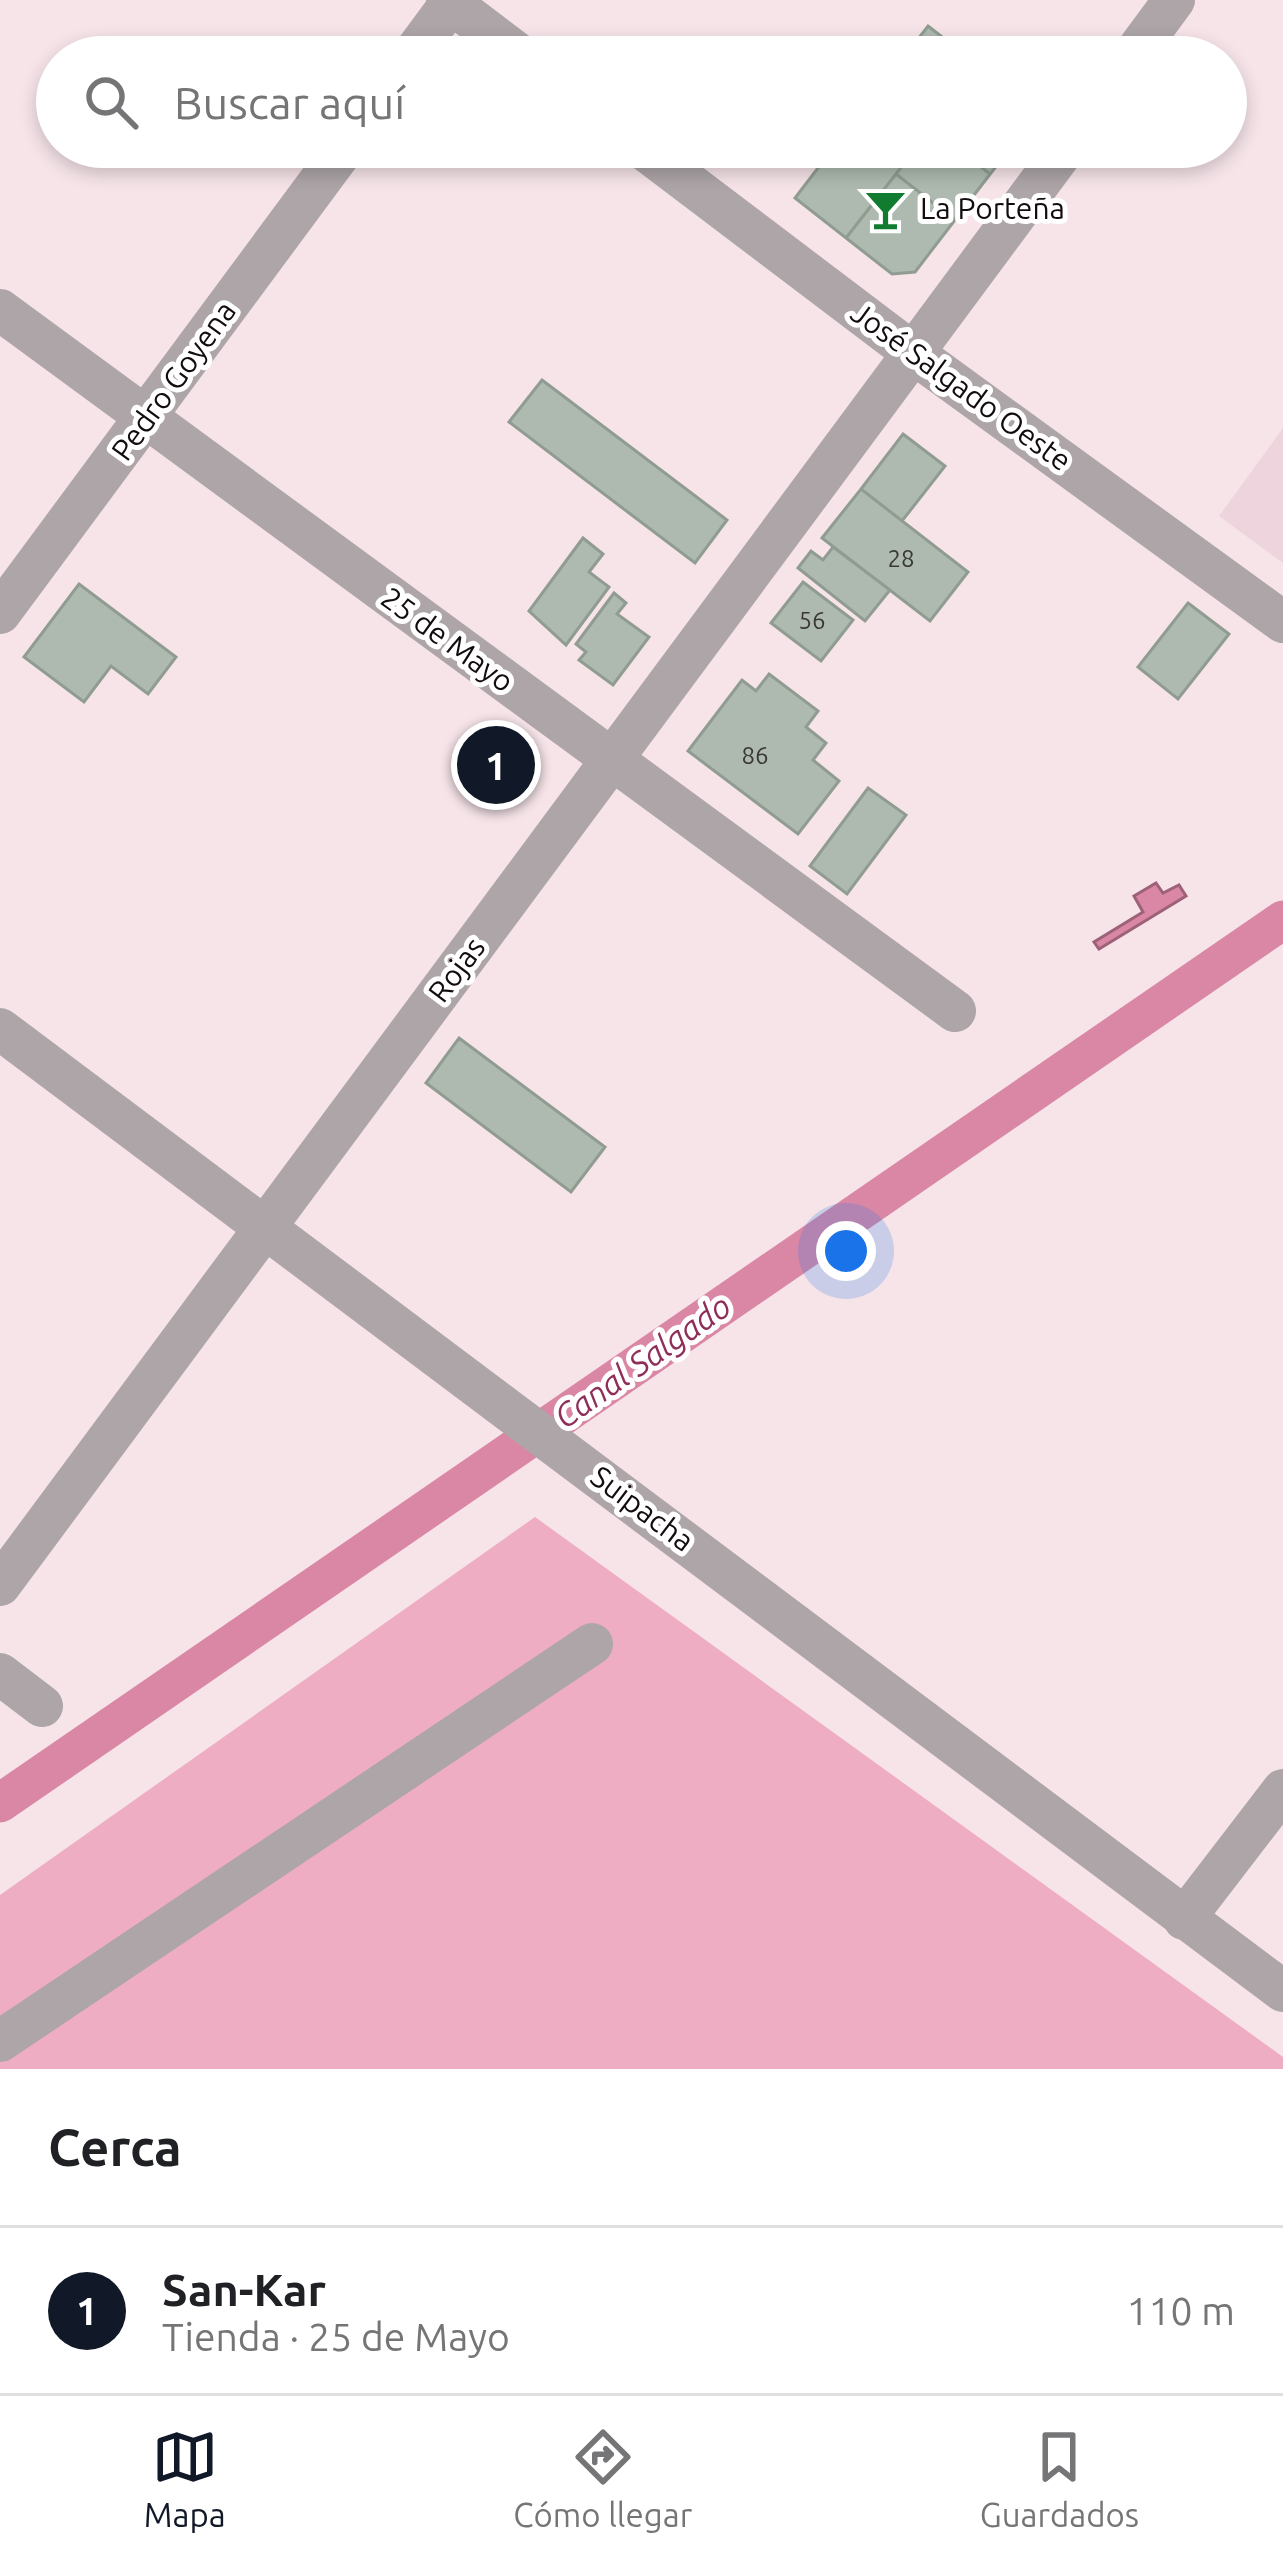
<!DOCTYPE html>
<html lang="es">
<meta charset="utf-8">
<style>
:root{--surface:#fff;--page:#f6f6f6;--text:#202124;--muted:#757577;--line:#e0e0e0;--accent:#111827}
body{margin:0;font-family:Ubuntu,sans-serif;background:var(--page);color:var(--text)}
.you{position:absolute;left:846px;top:1251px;width:42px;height:42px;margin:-30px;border:9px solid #fff;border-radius:50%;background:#1a73e8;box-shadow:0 0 0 18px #1a73e833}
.badge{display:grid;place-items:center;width:78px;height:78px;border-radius:50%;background:var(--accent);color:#fff;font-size:39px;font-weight:700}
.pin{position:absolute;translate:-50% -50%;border:6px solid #fff;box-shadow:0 3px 12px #0006}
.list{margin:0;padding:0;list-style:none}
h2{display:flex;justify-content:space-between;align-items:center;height:156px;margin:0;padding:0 48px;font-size:51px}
h2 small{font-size:39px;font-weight:400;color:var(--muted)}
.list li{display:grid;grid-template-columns:78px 1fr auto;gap:36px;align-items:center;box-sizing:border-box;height:168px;padding:0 48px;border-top:3px solid var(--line)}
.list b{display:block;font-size:45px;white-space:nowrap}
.list p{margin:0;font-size:39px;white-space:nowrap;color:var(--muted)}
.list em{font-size:39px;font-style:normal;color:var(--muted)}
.icon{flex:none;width:66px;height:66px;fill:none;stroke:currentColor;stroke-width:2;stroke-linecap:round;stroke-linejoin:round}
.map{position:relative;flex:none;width:1283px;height:2069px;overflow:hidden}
.search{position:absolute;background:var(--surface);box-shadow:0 6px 18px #0003;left:36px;right:36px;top:36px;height:132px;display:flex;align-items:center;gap:30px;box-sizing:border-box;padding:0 42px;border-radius:66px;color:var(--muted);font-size:45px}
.sheet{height:324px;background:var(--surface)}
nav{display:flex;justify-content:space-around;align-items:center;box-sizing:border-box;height:168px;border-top:3px solid var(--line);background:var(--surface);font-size:33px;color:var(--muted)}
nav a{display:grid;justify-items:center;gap:6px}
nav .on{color:var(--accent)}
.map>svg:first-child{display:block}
.built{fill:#eed4dc}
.green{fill:#eeadc3}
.water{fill:#da87a5;stroke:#9e6278;stroke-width:3}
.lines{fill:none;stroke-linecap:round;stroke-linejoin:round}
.canal{stroke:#da87a5;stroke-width:39}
.building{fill:#aebaaf;stroke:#909c91;stroke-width:3}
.street{stroke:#ada5a7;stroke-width:42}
.labels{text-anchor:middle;stroke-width:10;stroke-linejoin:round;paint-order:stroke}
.number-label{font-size:24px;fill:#393836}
.poi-label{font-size:30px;fill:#120c0e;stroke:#fff;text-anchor:start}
.street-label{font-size:30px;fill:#120c0e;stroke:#fff}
.water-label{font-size:33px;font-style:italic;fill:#8f2e59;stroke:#fff}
</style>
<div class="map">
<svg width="1283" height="2069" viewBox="0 0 1283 2069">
<rect width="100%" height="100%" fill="#f6e4e9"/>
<path class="built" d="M1283 428V563L1219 516Z"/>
<path class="green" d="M535 1517 1283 2057V2069H0V1895Z"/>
<path class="water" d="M1156 883 1163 893 1179 885 1186 896 1099 949 1094 942 1143 912 1134 896Z"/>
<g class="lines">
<path class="canal" d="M0 1803 1283 920"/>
</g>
<path class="building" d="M928 26 968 57H904Z
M928 26 968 57 906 55Z
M834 147H1011L915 272 892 274 795 198Z
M834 147H917L846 238 795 198Z
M917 147H956L990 174 955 220 896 174Z
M896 174 955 220 915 272 892 274 846 238Z
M542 380 727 520 695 563 509 422Z
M903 434 945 466 902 521 861 489Z
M861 489 968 572 930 621 822 538Z
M583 538 603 554 589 572 609 587 566 645 529 611Z
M833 547 890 590 865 621 798 568 811 551 823 560Z
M803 582 853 620 821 661 771 623Z
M79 584 176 657 148 694 111 666 84 702 24 657Z
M614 593 626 603 617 614 649 637 613 685 579 660 586 652 576 644Z
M1188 603 1229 634 1178 699 1138 667Z
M769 674 818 711 806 727 826 743 813 760 839 781 798 834 688 751 742 680 756 691Z
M868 788 906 815 847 894 810 866Z
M459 1038 605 1147 571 1192 426 1083Z"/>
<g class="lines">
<path class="street" d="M447 0 522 57
M411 57 453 0
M1132 57 1174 0
M641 147 913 353 1283 622
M0 310 955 1011
M0 613 345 147
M0 1029 1283 1991
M0 1585 1066 147
M0 1674 42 1706
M1184 1919 1283 1790
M0 2041 592 1644"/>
</g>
<defs>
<symbol id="bar-bare" viewBox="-9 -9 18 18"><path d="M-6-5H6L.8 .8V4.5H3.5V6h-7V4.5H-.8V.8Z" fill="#117c30" stroke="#fff" stroke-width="2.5" paint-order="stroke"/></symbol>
</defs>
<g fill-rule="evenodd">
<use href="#bar-bare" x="856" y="180" width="59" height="59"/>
</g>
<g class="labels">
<g class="number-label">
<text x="901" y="567">28</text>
<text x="812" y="629">56</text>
<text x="755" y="764">86</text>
</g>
<g class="poi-label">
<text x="920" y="219">La Porteña</text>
</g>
<g class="street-label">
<text transform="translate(174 381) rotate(-54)" y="10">Pedro Goyena</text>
<text transform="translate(961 387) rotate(36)" y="10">José Salgado Oeste</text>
<text transform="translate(447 640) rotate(36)" y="10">25 de Mayo</text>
<text transform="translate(457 970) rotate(-53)" y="10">Rojas</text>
<text transform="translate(642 1509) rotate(37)" y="10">Suipacha</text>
</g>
<g class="water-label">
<text transform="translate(642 1361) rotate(-35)" y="12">Canal Salgado</text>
</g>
</g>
</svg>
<div class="you"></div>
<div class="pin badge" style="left:496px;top:765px">1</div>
<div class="search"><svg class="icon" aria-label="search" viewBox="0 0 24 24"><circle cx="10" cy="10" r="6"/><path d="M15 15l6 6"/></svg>Buscar aquí</div>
</div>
<section class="sheet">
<h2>Cerca<small></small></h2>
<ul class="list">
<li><span class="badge">1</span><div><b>San-Kar</b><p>Tienda · 25 de Mayo</p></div><em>110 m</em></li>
</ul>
</section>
<nav>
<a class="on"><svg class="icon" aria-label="map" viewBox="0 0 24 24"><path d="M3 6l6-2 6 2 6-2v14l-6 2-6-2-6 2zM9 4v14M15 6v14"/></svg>Mapa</a>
<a><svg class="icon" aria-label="directions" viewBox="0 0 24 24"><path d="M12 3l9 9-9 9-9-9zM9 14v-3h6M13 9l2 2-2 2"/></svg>Cómo llegar</a>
<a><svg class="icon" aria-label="saved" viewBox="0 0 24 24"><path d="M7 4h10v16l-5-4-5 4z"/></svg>Guardados</a>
</nav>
